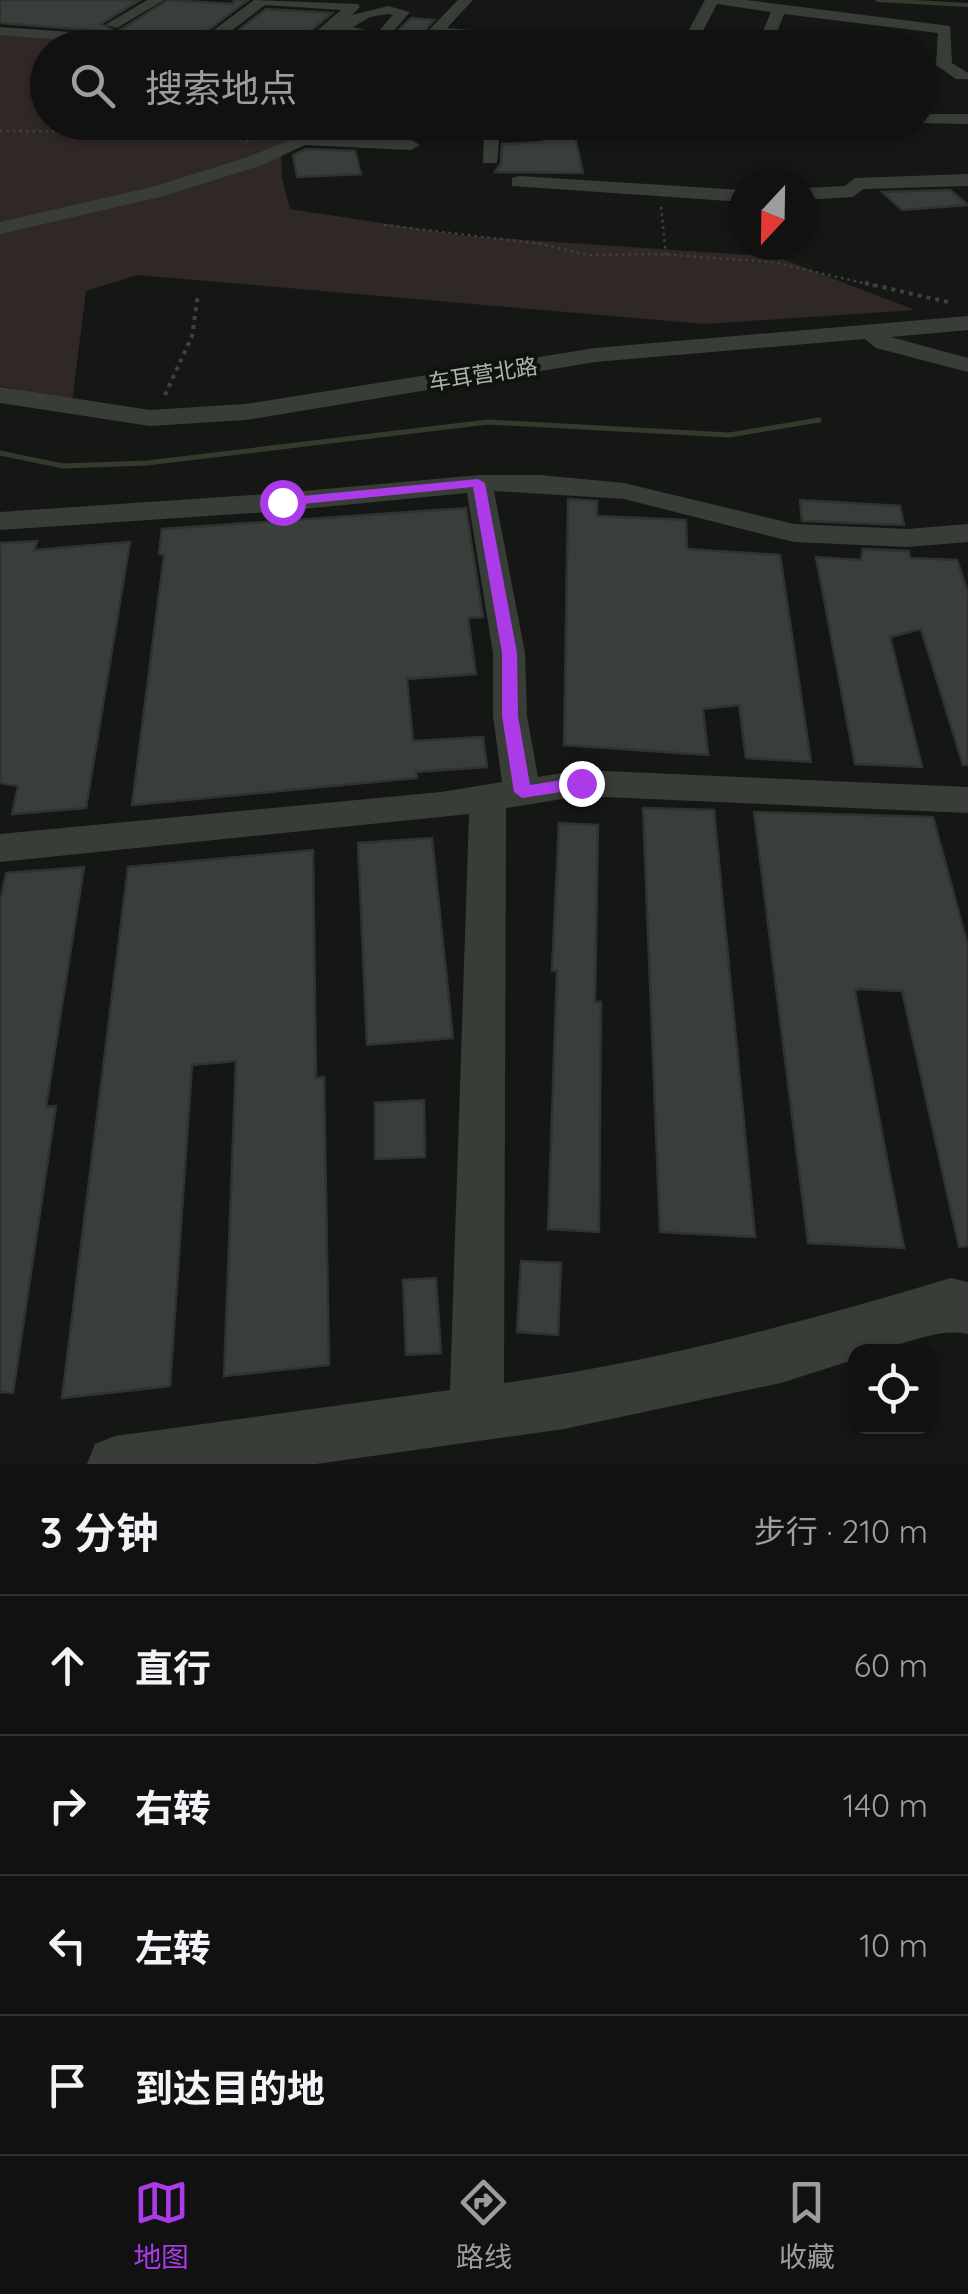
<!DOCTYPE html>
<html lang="zh">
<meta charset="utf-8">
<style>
:root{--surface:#101110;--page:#191a19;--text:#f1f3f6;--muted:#9c9d9f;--line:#303130;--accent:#ab3be8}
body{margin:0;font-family:Quicksand,"Noto Sans SC",sans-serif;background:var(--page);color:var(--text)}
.controls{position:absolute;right:30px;bottom:30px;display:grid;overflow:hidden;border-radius:20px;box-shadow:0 2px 8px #0004}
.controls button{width:90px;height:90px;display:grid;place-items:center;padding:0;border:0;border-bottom:2px solid var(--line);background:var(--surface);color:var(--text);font:50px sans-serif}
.compass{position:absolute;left:728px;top:170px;width:90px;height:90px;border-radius:50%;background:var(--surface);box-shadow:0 2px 8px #0004;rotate:202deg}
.stop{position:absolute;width:30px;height:30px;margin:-22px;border:8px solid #ab3be8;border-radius:50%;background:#fff}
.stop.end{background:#ab3be8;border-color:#fff;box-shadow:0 2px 10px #0008}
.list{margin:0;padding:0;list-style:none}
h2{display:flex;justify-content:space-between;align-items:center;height:130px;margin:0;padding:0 40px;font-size:42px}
h2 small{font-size:32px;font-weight:400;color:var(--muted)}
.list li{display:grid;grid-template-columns:65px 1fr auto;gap:30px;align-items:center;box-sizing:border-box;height:140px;padding:0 40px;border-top:2px solid var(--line)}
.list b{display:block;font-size:38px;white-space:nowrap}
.list em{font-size:32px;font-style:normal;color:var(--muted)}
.icon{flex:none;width:55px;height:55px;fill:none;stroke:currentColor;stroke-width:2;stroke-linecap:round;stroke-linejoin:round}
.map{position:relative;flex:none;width:968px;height:1464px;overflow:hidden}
.search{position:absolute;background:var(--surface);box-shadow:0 2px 8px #0004;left:30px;right:30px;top:30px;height:110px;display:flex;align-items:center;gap:25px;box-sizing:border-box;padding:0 35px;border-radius:55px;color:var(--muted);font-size:38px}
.sheet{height:690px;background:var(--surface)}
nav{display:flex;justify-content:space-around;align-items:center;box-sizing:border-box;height:140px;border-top:2px solid var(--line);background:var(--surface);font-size:28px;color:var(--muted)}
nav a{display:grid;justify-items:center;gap:5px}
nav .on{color:var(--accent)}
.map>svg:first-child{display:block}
.green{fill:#302827}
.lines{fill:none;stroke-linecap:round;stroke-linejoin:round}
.stream-far1{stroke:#343a2c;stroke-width:4}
.stream{stroke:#343a2c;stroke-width:5}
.building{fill:#3a3e3a;stroke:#2f332f;stroke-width:2.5}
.path-far1{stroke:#3e423c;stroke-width:2.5;stroke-dasharray:2.5 4;stroke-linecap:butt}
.path{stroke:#3e423c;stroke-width:4;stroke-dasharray:4 5;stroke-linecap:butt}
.minor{fill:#393d38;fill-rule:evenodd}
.route{fill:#ab3be8}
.labels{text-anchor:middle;stroke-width:8;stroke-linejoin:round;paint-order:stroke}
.far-street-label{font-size:22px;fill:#acb6a7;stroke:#101210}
</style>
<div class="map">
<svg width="968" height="1464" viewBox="0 0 968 1464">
<rect width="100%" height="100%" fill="#151715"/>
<path class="green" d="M0 35 187 47 48 48V122L345 123 294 125 292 142 281 146 282 178 290 209 466 236 777 257 915 310 704 324 137 275 86 291 72 402 0 386Z"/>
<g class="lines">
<path class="stream-far1" d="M877 0 968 5"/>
<path class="stream" d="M0 453 63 466 147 463 488 422 729 435 819 420"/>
</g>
<path class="building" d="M0 0H140L101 24 116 32 0 23Z
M168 0 233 4 234 0H248L202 35 117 32Z
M266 9 332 13 305 36 236 32Z
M411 18 434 20 426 29 430 39 528 48H380Z
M546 124H572L583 173 495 172 501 163 502 144 543 142Z
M306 149 355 151 361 174 297 177 293 155Z
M950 190 968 205 902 210 882 192Z
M568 499 597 501V516L686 520 687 549 780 555 811 762 746 758 739 705 703 709 708 755 564 745Z
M800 500 900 506 904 525 802 521Z
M466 508 483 617 468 618 476 674 407 679 413 741 483 737 487 767 416 772 417 778 132 805 164 555 159 554 162 529Z
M37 541 34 550 130 542 86 808 12 814 18 786 0 783V543Z
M863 549 909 551 910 558 957 560 968 592V765H963L921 629 890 637 922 767 855 764 816 557 861 560Z
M643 808 714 810 755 1237 660 1232Z
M754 812 933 817 968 946V1246L959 1247 902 991 858 989 855 991 904 1248 808 1243Z
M559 823 598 825 595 1002H601L599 1232 548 1229 557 971H552Z
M432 838 453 1038 367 1045 358 843Z
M313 850 316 1078 324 1077 329 1365 224 1376 236 1061 192 1065 170 1386 62 1398 128 867Z
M84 867 46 1107 56 1106 13 1393 0 1392V902L6 873Z
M424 1100 425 1157 375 1159V1103Z
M521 1261 561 1263 558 1335 517 1332Z
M436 1278 441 1353 406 1355 403 1280Z"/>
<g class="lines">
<path class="path-far1" d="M0 131 200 132 249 141
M661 207 666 255
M384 225 542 244 587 255 657 254 773 262 876 286"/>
<path class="path" d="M865 283 952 303
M165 395 192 336 198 294"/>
<path class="minor" d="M147 0H164L117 28 105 25Z
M254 0 358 4 360 7 352 15 388 6 410 12 385 41 335 30 316 48 230 44 236 48H162L0 35V27L210 42 205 38 207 35ZM265 5 341 10 306 40 226 35ZM388 14 393 15 377 33 353 27 370 17Z
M458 0H473L447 28 552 37 559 41 556 48H541L542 45 430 35V29Z
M705 0H746L950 26 952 63 968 73V79H956L936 65 938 33 784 14 771 48H756L771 12 717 4 694 48H679Z
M920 114H968V124L914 123 920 122Z
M524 122H542L540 139 499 140 497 163H483L484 131 525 130Z
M302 135 411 140 420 145 411 150 305 145 262 165 164 196 0 234V222L152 187 248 157Z
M968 174V186L863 189 853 197 803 200V188L845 186 855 178Z
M519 176 743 190V202L512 186V178Z
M968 316V330L891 337 968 358V372L876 348 865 339 595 362 246 420 150 426 0 403V387L150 410 246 404 595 348Z
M479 475H540L624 483 794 524 907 529 968 524V542L907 547 794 542 624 499 494 491 525 653 527 716 538 777 581 770 968 787V813L581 796 506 808 504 1383C657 1362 804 1322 951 1278L968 1282V1334C933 1326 894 1352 856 1352V1359L781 1383 564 1429 316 1464H87L95 1444 115 1436 450 1390 469 814 0 862V834L441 792 502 782 493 716V653L467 493 282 511 0 530V512L282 493Z"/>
</g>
<path class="route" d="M478 479 485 483 517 653 518 716 530 785 581 777 587 779V788L522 798 514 792 502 716V653L473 487 282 506 276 502 282 498Z"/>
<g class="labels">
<g class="far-street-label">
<text transform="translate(483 374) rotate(-9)" y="8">车耳营北路</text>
</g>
</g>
</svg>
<div class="controls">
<button><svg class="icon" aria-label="locate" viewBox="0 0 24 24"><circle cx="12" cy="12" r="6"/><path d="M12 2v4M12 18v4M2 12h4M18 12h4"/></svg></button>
</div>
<svg class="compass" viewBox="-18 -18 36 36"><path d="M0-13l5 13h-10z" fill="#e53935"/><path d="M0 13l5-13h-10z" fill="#9c9d9f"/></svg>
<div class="stop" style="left:282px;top:502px"></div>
<div class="stop end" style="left:581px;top:783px"></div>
<div class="search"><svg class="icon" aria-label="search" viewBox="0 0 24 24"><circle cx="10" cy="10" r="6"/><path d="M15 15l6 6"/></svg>搜索地点</div>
</div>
<section class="sheet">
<h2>3 分钟<small>步行 · 210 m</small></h2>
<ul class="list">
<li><svg class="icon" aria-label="ahead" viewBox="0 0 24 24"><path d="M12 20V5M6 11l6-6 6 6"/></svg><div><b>直行</b></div><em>60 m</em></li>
<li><svg class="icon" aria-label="right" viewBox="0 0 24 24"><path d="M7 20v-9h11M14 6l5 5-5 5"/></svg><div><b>右转</b></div><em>140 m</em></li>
<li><svg class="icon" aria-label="left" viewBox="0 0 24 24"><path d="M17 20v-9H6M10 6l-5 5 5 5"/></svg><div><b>左转</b></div><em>10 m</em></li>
<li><svg class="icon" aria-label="arrive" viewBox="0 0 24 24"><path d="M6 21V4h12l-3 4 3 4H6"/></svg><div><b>到达目的地</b></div></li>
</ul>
</section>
<nav>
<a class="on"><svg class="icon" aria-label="map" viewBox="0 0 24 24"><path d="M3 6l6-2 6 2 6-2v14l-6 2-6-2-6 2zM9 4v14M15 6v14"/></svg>地图</a>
<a><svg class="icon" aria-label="directions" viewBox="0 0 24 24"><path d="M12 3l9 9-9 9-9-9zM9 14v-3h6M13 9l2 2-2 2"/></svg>路线</a>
<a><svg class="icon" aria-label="saved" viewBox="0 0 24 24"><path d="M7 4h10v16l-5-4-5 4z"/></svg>收藏</a>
</nav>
